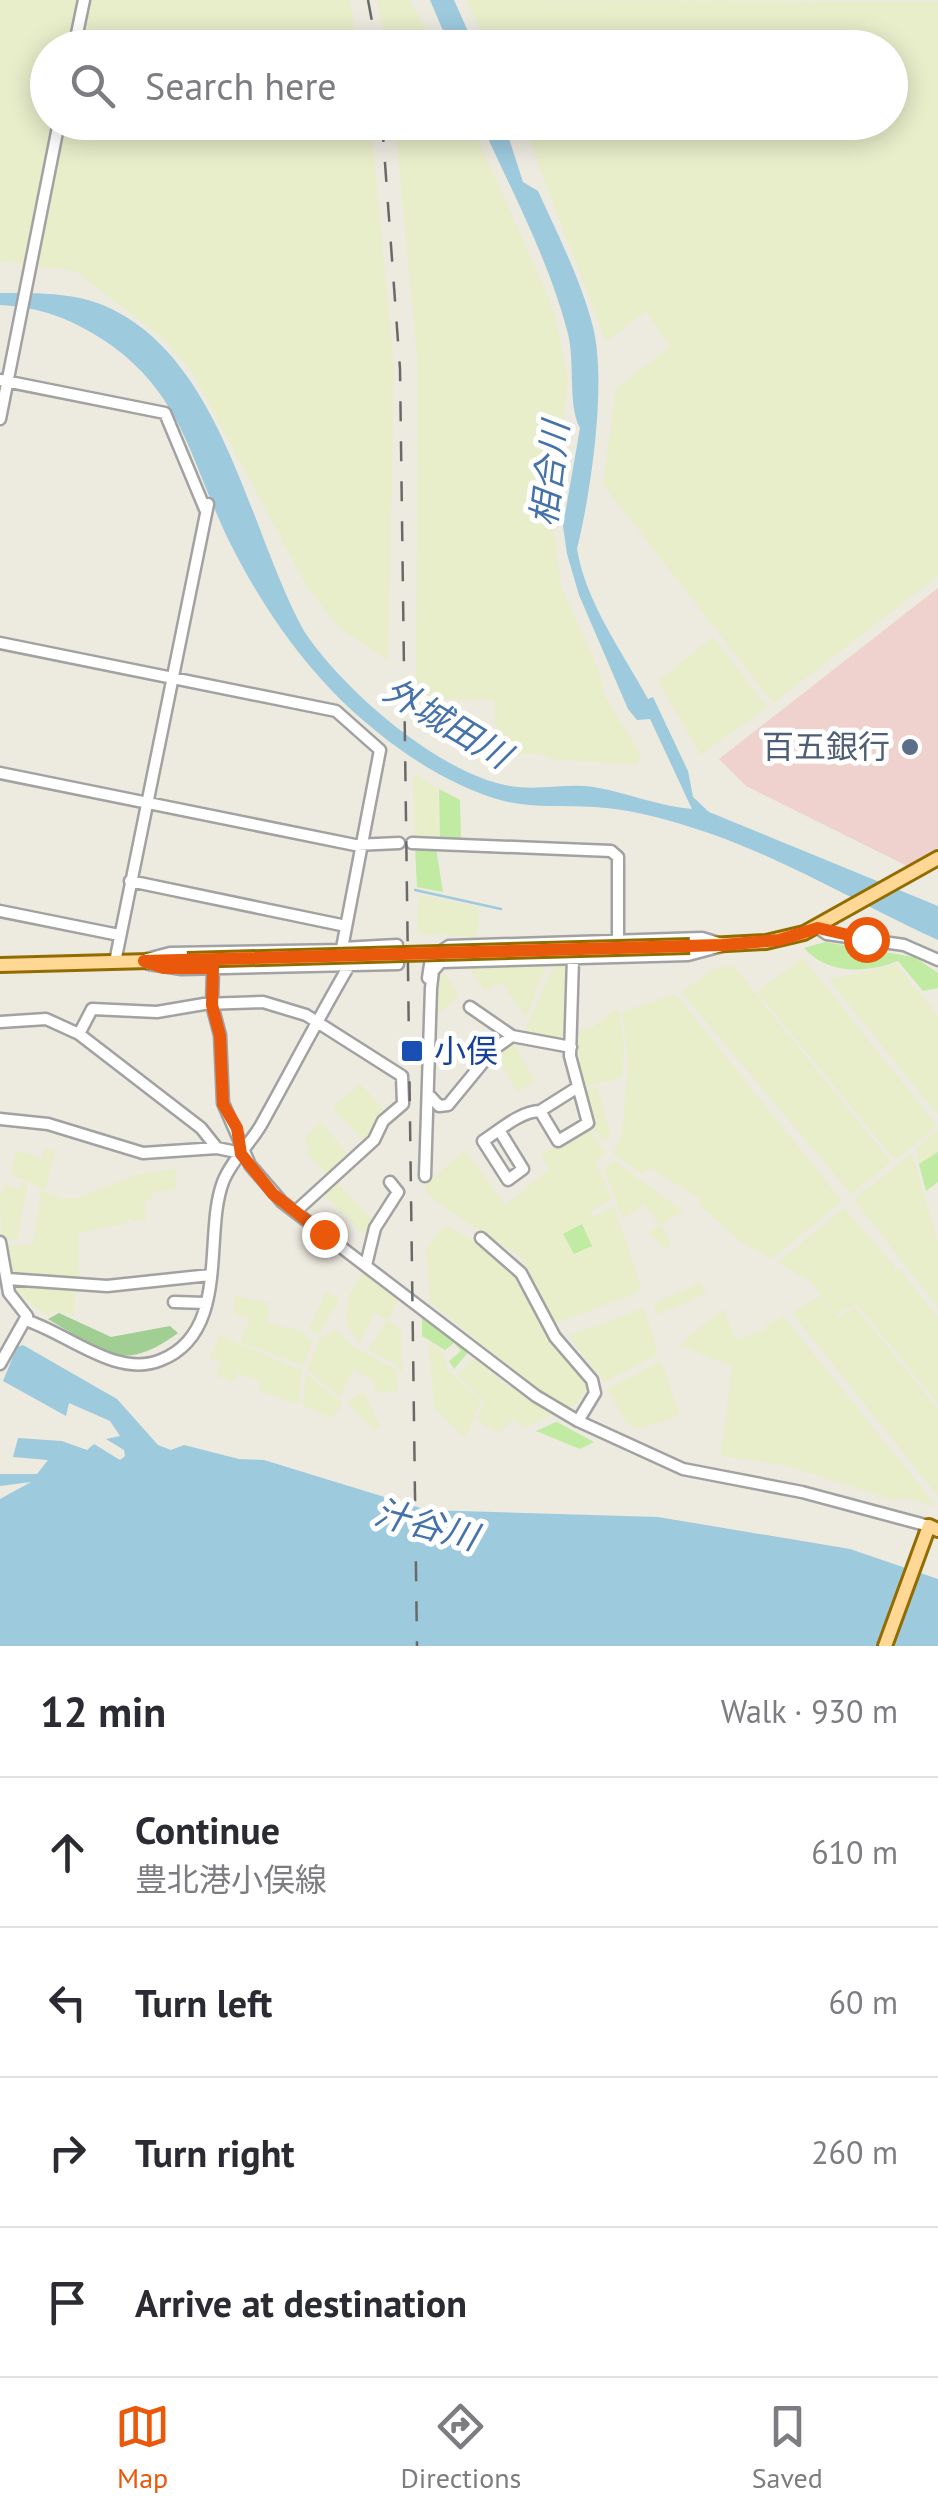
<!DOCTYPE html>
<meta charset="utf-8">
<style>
:root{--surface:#fff;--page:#f7f7f7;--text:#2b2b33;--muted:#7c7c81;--line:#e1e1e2;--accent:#ea580c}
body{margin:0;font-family:"PT Sans","Noto Sans JP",sans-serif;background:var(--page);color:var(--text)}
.stop{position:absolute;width:30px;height:30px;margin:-22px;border:8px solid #ea580c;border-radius:50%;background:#fff}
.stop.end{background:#ea580c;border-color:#fff;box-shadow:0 2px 10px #0008}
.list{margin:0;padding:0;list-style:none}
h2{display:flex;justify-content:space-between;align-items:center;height:130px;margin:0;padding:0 40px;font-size:42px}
h2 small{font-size:32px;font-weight:400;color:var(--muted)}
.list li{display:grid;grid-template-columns:65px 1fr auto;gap:30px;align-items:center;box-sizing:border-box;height:150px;padding:0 40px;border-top:2px solid var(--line)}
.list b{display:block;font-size:38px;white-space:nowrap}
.list p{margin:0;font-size:32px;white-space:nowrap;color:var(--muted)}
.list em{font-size:32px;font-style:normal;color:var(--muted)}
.icon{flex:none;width:55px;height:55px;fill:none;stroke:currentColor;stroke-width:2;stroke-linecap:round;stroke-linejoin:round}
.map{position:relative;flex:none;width:938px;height:1646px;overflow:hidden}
.search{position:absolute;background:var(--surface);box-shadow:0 5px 25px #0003;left:30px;right:30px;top:30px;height:110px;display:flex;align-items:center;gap:25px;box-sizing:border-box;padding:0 35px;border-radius:55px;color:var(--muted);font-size:38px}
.sheet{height:730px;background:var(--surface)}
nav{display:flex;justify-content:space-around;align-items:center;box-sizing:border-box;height:140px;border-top:2px solid var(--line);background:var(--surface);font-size:28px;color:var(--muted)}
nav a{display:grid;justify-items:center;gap:5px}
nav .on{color:var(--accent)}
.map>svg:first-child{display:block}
.commercial{fill:#efd2ce}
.farmland{fill:#e8edca}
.grass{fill:#c1eaa3}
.forest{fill:#a0ce93}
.water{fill:#9ecadd}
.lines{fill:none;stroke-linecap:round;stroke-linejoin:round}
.stream{stroke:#9ecadd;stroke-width:2.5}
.minor-casing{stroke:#a2a2a2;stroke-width:15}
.major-casing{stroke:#926c00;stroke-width:18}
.minor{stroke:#fff;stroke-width:10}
.major{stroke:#fed894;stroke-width:12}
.rail{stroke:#696969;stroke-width:2.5;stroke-dasharray:20 20;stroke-linecap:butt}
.major-bridge-casing{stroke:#926c00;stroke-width:18;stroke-linecap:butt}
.major-bridge{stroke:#fed894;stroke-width:12}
.route{stroke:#ea580c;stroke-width:12}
.service-dot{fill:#5c6f8a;stroke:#fff;stroke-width:4}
.transit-dot{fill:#1a4fb4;stroke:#fff;stroke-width:4}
.labels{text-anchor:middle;stroke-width:10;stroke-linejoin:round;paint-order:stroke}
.service-label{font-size:32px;fill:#4e5e75;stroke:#fff;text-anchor:end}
.transit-label{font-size:32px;fill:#164399;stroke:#fff;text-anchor:start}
.water-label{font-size:35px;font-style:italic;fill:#4672ac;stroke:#fff}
</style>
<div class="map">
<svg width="938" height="1646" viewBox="0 0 938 1646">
<rect width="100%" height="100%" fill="#edeae0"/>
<path class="commercial" d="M938 588V848L909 867 746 786 719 759Z"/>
<path class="farmland" d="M0 0H350L358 47 48 48V122L371 123 394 368 388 660 338 626 306 585 193 373 162 337 75 271 0 261Z
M377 0H409L436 47H386Z
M466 0 938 2V576L773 703 603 484 616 389 670 347 646 311 606 342 523 123 890 122V48L488 47Z
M395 123H471L553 308 568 378 552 514 561 587 599 671 604 695 640 753 637 765 550 759 539 753 516 755 497 743 494 699 416 700 418 367Z
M713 637 767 707 701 755 658 681Z
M417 775 438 789 439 839H415L413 778Z
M419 895 479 907 477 937 417 933Z
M803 958 937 1126 895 1160 757 992Z
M555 963H568L566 1043 525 1030Z
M546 964 526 1018 502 983 484 991 468 966Z
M896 964 938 1016V1115L829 980Z
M733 966 891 1162 851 1194 681 992 716 968Z
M444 972 459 995 439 1014 437 979Z
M675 994 842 1201 772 1259 742 1243 698 1203 701 1199 650 1168 642 1174 613 1153 622 1135 628 1062 622 1012Z
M618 1008 624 1046 622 1078 583 1087 574 1057 575 1032 593 1027Z
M512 1041 535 1081 517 1092 496 1053Z
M360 1084 386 1112 366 1143 332 1107Z
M597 1086 611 1137 602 1140 593 1128 584 1092Z
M320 1121 349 1156 328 1175 306 1153 310 1149 304 1141Z
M587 1127 606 1153 595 1161 612 1199 590 1211 594 1217 614 1206 641 1287 637 1293 554 1324 521 1257 445 1208 425 1191V1185L465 1150 505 1205 550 1169 540 1155Z
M938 1131V1152L919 1164 916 1148Z
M45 1148 55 1151 45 1190 11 1174 16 1150 42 1159Z
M912 1153 938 1242V1308L854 1199Z
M613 1160 683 1211 661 1225 671 1244 665 1249 649 1232 660 1225 644 1204 623 1219 604 1169Z
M176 1169 175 1190 153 1191 152 1200 145 1202 146 1220 134 1222 129 1218 125 1224 78 1233 79 1278 9 1274 5 1244 33 1245 41 1190 63 1199 77 1198 139 1174Z
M333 1178 372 1220 366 1236 320 1191Z
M23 1182 27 1184 18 1239 2 1240 0 1196 6 1184 19 1189Z
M844 1208 895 1267 894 1272 899 1269 938 1318V1404L857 1304 836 1314 810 1281 778 1262Z
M445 1225 486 1248 517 1279 560 1352 586 1381 587 1389 577 1404 567 1408 552 1401 430 1302 426 1249Z
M365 1269 400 1296 388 1320 401 1330 403 1375 396 1364 368 1350 387 1320 375 1312 359 1344 346 1322 349 1295Z
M12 1282 75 1284 74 1316 57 1310 47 1316 14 1291Z
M700 1282 706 1294 657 1315 653 1304Z
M327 1291 340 1298 319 1334 308 1330Z
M235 1296 269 1303 267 1323 301 1331 312 1341 304 1366 240 1342 250 1319 234 1314Z
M820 1296 838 1318 855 1307 938 1409V1496L792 1313Z
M644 1308 658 1354 604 1382 569 1336Z
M723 1309 736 1340 766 1329V1325L784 1317 936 1506 904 1498 893 1500 785 1465 721 1456 732 1366 679 1345Z
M336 1329 349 1344 396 1370 398 1391 381 1393 374 1388V1381L353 1369 340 1397 307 1370 319 1339Z
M220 1335 302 1371 298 1404 258 1390 261 1382 238 1373 232 1382 216 1375 221 1363 209 1358Z
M428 1342 440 1349 449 1371 481 1401 465 1438 435 1409Z
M474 1358 509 1388 512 1385 551 1415 525 1428 513 1419 499 1433 477 1421 485 1402 457 1375Z
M661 1361 680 1415 639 1429 627 1424 607 1389Z
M306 1374 343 1404 331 1418 303 1405Z
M363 1391 380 1426 373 1429 347 1403Z"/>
<path class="grass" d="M439 789 460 800 461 839H440Z
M415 847 436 848 443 892 417 887Z
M825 942 914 957 938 973V988L923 991 898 961C867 973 827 975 804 948Z
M938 1152V1182L926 1191 919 1164Z
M582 1224 592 1246 574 1254 563 1234Z
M422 1312 471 1349 454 1369 449 1361 461 1351 454 1343 445 1350 422 1336Z
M556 1422H557L594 1442 580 1449 536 1431Z"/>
<path class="forest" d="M59 1313 111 1337 170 1326 178 1333C121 1375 103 1351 48 1319Z"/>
<path class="water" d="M430 0H454L475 47H450Z
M481 123H504L523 182 538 191C558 235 581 280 593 327 607 383 591 492 577 549 586 603 622 651 648 699L653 697 688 771 693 797 709 812 938 906V940C856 903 776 853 690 827 659 817 627 809 594 807 564 805 533 808 504 801 442 785 377 737 333 692 290 647 258 598 230 543 191 464 184 394 105 341 72 319 40 307 0 305V293C34 293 73 292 105 306 223 357 248 530 304 631 342 689 439 774 510 786 538 791 566 783 594 787 627 793 659 806 692 809L650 719 637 720 628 709 579 595 567 554 563 526 580 428C567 404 576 361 567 330 548 258 511 190 481 123Z
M23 1345 117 1399 158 1445 171 1450 184 1445 239 1459 264 1460 427 1510 658 1517 850 1549 938 1579V1646H0V1499L31 1482 0 1486V1474H37L48 1460 13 1457 18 1438 62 1441 87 1450 94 1444 120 1460 125 1456 124 1450 106 1439 120 1436 110 1421 69 1403 66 1416 3 1381 17 1347Z"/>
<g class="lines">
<path class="stream" d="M415 890 501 909"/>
<defs>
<path id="minor" d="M74 48 84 0
M0 380 165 413 205 509
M0 419 59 122
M0 643 336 711 380 750 342 948 397 945
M0 773 355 845 399 843
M412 843 611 851 618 857V939
M130 881 346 926
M0 911 119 935
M818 928 827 934 904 945 938 960
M573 958 570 1056 588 1123 558 1141 540 1111 578 1087
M147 959 170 953 343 950
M115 962 208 504
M149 964 182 969 398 964
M213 968 212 1005 220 1035 223 1103 250 1165 282 1202 536 1396 578 1421 683 1469 802 1492 929 1526
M428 978 431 958 449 946 702 938 722 944
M470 1007 512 1036
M0 1022 46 1019 79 1034 201 1128 217 1148 241 1153
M79 1034 92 1009 157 1012 204 1004 263 1002 306 1015 402 1076 403 1104 383 1121 374 1140 295 1212
M431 1097 439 1106 448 1105 494 1049 512 1036 571 1047
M0 1119 48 1124 143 1153 217 1148
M499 1130 523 1169 508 1180 483 1141C500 1130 521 1111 540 1111
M425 1176 431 988 433 971 441 962 688 955 722 946
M481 1238 521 1273 555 1337 592 1380 595 1393 578 1421
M0 1242 9 1293 27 1316 0 1364
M366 1265 375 1228 398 1192 390 1182
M8 1279 107 1286 210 1275
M174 1302 206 1303
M25 1320C66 1332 116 1379 161 1360 231 1332 203 1234 223 1182 231 1161 250 1144 261 1125 291 1071 319 1017 350 964"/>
<path id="major" d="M690 946 766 942 804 933 938 858
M0 965 187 960
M885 1646 929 1526 938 1530"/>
</defs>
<use href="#minor" class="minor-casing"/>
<use href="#major" class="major-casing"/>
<use href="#minor" class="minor"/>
<use href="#major" class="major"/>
<path class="rail" d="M368 0 377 48
M382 122 400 369 417 1646"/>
<defs>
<path id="major-bridge" d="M187 960 690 946"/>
</defs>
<use href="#major-bridge" class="major-bridge-casing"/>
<use href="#major-bridge" class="major-bridge"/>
</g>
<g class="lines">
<path class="route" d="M324 1234 273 1194 241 1154 237 1128 223 1104 220 1036 212 1005 213 968H164L144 961 723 945 779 940 818 928 866 939"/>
</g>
<circle class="service-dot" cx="910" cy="747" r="10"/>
<rect class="transit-dot" x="400" y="1039" width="24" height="24" rx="5"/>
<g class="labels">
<g class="service-label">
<text x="890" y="758">百五銀行</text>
</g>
<g class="transit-label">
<text x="434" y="1062">小俣</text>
</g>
<g class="water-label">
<text transform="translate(550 474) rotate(-83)" y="12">相合川</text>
<text transform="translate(447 723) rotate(31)" y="12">外城田川</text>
<text transform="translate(426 1525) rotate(15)" y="12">汁谷川</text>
</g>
</g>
</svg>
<div class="stop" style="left:866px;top:939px"></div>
<div class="stop end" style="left:324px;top:1234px"></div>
<div class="search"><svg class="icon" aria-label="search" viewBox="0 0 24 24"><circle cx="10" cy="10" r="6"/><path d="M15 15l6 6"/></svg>Search here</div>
</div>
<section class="sheet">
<h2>12 min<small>Walk · 930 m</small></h2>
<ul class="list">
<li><svg class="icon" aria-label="ahead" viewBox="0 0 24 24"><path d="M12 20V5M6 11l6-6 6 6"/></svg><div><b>Continue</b><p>豊北港小俣線</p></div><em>610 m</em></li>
<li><svg class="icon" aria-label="left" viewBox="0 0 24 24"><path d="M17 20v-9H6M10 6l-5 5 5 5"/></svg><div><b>Turn left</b></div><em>60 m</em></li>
<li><svg class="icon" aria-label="right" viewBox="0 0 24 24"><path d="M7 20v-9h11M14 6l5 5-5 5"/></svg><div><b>Turn right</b></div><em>260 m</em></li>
<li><svg class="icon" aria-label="arrive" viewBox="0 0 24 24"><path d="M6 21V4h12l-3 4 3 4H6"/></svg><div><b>Arrive at destination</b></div></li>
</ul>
</section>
<nav>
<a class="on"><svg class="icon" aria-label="map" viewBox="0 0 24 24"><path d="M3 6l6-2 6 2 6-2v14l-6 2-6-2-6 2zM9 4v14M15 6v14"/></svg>Map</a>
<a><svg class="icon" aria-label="directions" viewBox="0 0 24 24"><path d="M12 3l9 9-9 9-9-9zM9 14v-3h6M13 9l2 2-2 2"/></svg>Directions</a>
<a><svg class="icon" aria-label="saved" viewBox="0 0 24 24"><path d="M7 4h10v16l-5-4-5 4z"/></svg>Saved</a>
</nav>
